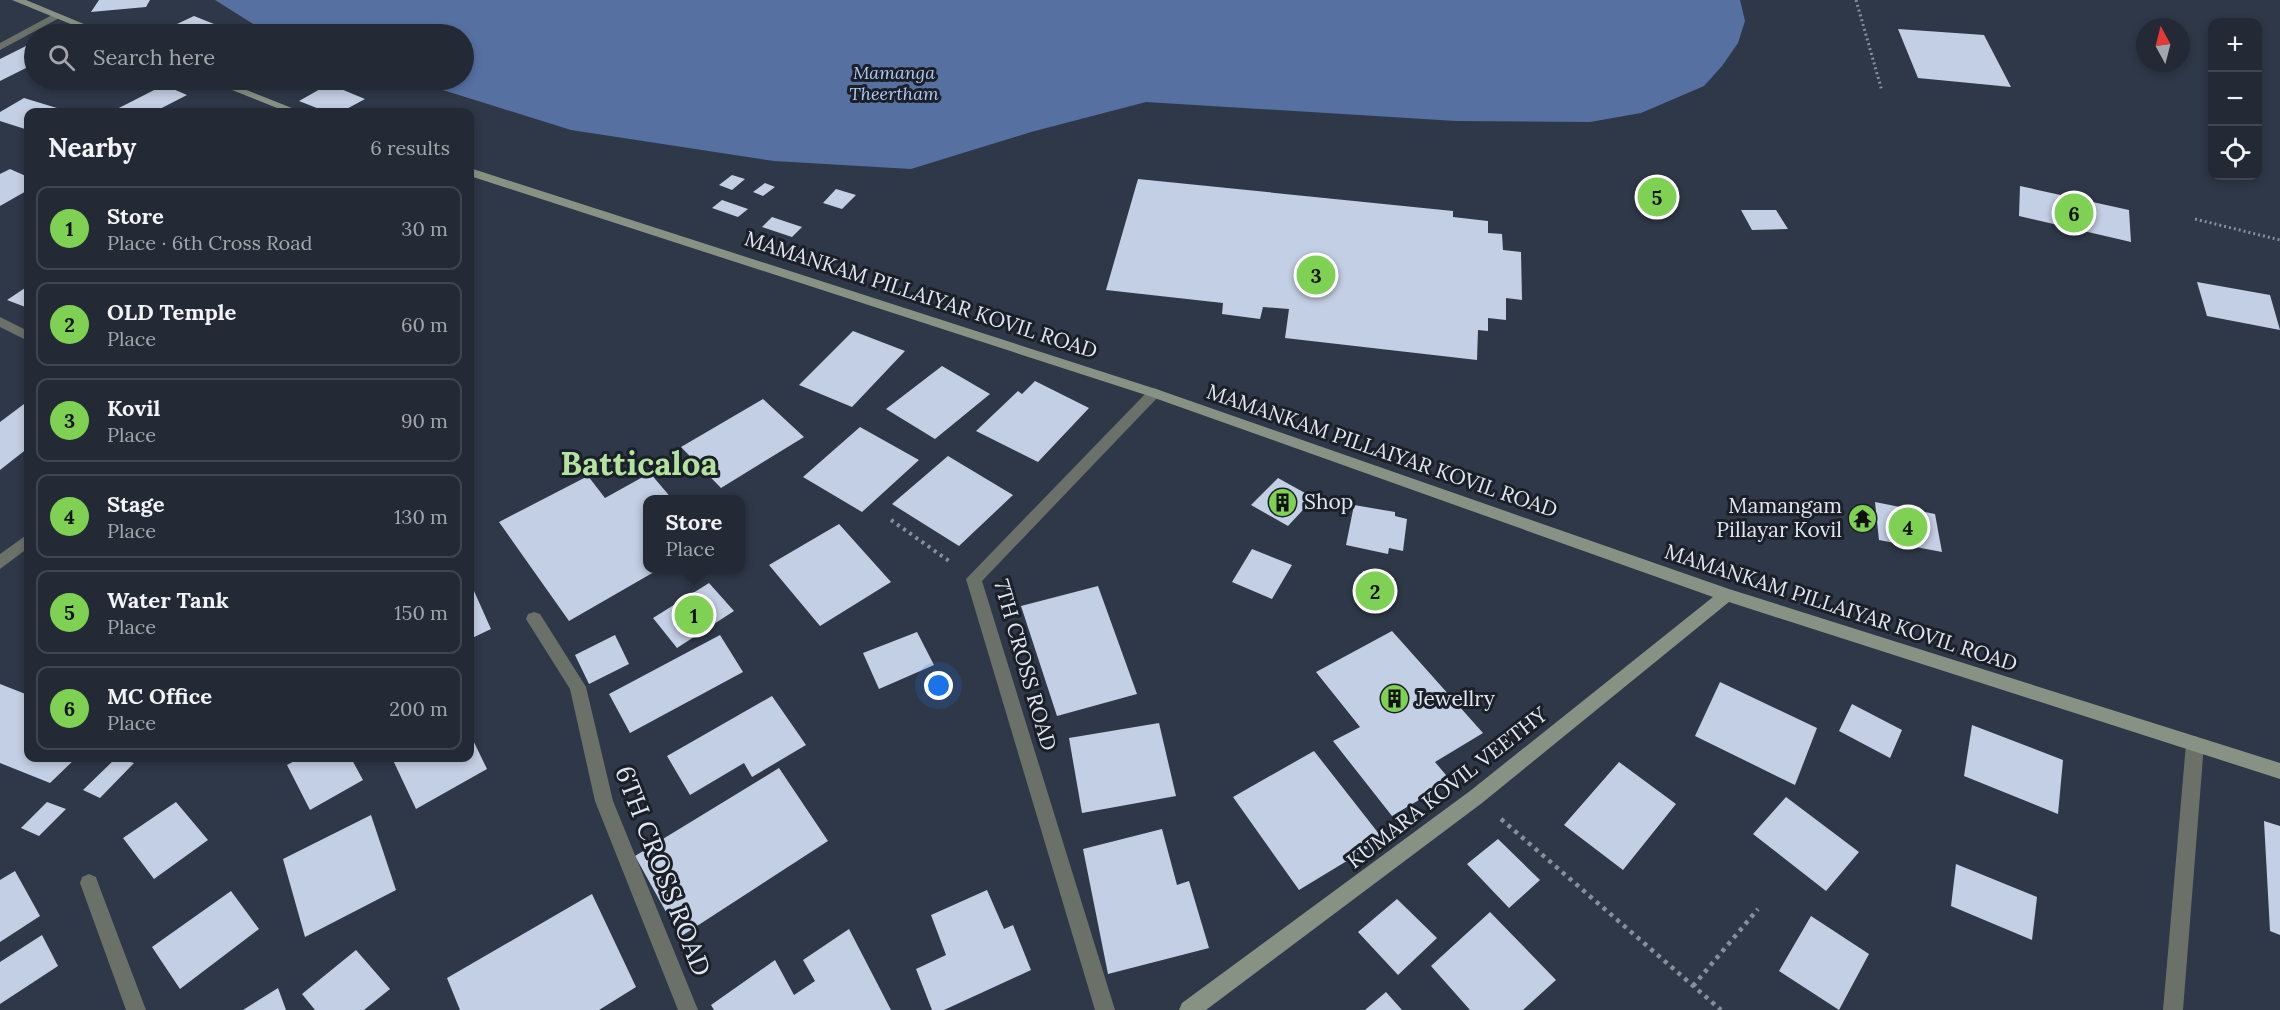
<!DOCTYPE html>
<meta charset="utf-8">
<style>
:root{--surface:#232a36;--page:#2f3642;--text:#f1f3f6;--muted:#a3a7ad;--line:#404651;--accent:#7ed153}
body{margin:0;font-family:Lora,serif;background:var(--page);color:var(--text)}
.controls{position:absolute;right:18px;top:18px;display:grid;overflow:hidden;border-radius:12px;box-shadow:0 3px 9px #0003}
.controls button{width:54px;height:54px;display:grid;place-items:center;padding:0;border:0;border-bottom:2px solid var(--line);background:var(--surface);color:var(--text);font:30px sans-serif}
.compass{position:absolute;left:2136px;top:18px;width:54px;height:54px;border-radius:50%;background:var(--surface);box-shadow:0 3px 9px #0003;rotate:353deg}
.you{position:absolute;left:939px;top:686px;width:21px;height:21px;margin:-15px;border:4px solid #fff;border-radius:50%;background:#1a73e8;box-shadow:0 0 0 9px #1a73e833}
.badge{display:grid;place-items:center;width:39px;height:39px;border-radius:50%;background:var(--accent);color:#111;font-size:20px;font-weight:700}
.pin{position:absolute;translate:-50% -50%;border:3px solid #fff;box-shadow:0 2px 6px #0006}
.popup{position:absolute;left:643px;top:495px;width:102px;height:78px;box-sizing:border-box;display:grid;place-content:center;border-radius:12px;background:var(--surface);filter:drop-shadow(0 2px 4px #0005);font-size:20px;white-space:nowrap;color:var(--muted)}
.popup b{font-size:22px;color:var(--text)}
.popup::after{content:'';position:absolute;left:50%;top:100%;margin-left:-12px;border:12px solid transparent;border-top-color:var(--surface)}
.list{margin:0;padding:0;list-style:none}
h2{display:flex;justify-content:space-between;align-items:center;height:78px;margin:0;padding:0 24px;font-size:26px}
h2 small{font-size:20px;font-weight:400;color:var(--muted)}
.list li{display:grid;grid-template-columns:39px 1fr auto;gap:18px;align-items:center;box-sizing:border-box;height:84px;margin:0 12px 12px;padding:0 12px;border:2px solid var(--line);border-radius:12px}
.list b{display:block;font-size:22px;white-space:nowrap}
.list p{margin:0;font-size:20px;white-space:nowrap;color:var(--muted)}
.list em{font-size:20px;font-style:normal;color:var(--muted)}
.icon{flex:none;width:33px;height:33px;fill:none;stroke:currentColor;stroke-width:2;stroke-linecap:round;stroke-linejoin:round}
.map{position:relative;flex:none;width:2280px;height:1010px;overflow:hidden}
.search{position:absolute;background:var(--surface);box-shadow:0 3px 9px #0003;left:24px;top:24px;width:450px;height:66px;display:flex;align-items:center;gap:15px;box-sizing:border-box;padding:0 21px;border-radius:33px;color:var(--muted);font-size:22px}
.panel{position:absolute;background:var(--surface);box-shadow:0 3px 9px #0003;left:24px;top:108px;width:450px;height:654px;border-radius:12px}
.map>svg:first-child{display:block}
.water{fill:#5670a2}
.building{fill:#c3cfe4}
.lines{fill:none;stroke-linecap:round;stroke-linejoin:round}
.path-far2{stroke:#878e9c;stroke-width:3;stroke-dasharray:2 3;stroke-linecap:butt}
.path-far1{stroke:#878e9c;stroke-width:4;stroke-dasharray:3 4.5;stroke-linecap:butt}
.path{stroke:#878e9c;stroke-width:4.5;stroke-dasharray:4 5;stroke-linecap:butt}
.street{fill:#6b7169;fill-rule:evenodd}
.secondary{fill:#879184;fill-rule:evenodd}
.labels{text-anchor:middle;stroke-width:6;stroke-linejoin:round;paint-order:stroke}
.far-water-label{font-size:18px;font-style:italic;fill:#b1c9f6;stroke:#1b1f27}
.street-label{font-size:21px;fill:#e2e8f3;stroke:#1b1f27}
.poi-label{font-size:21px;fill:#e2e8f3;stroke:#1b1f27;text-anchor:start}
.near-street-label{font-size:26px;fill:#e2e8f3;stroke:#1b1f27}
.town-label{font-size:33px;font-weight:bold;fill:#b4e2a0;stroke:#1b1f27}
</style>
<div class="map">
<svg width="2280" height="1010" viewBox="0 0 2280 1010">
<rect width="100%" height="100%" fill="#2f3848"/>
<path class="water" d="M215 0H1740L1745 21 1738 43 1722 66 1704 86 1641 113 1590 122 1456 121 1146 102 1031 132 911 169 774 161 571 130 411 80H464V34H269Z"/>
<path class="building" d="M99 0H150L146 7 91 12Z
M194 16 214 24 193 34 158 33Z
M1898 29 1984 35 2011 87 1918 78Z
M34 42V64L0 81V59Z
M58 80H96L81 88Z
M329 84 365 99 341 112H327L299 101Z
M164 85 187 95 154 112 113 111Z
M24 98 70 112H28V130L0 121V112Z
M10 169 28 177V190L0 206V174Z
M732 175 745 179 732 190 719 185Z
M1138 179 1453 211V217L1488 221V233L1502 234 1503 250 1521 252 1522 300 1506 298V320L1488 318V331L1478 330 1477 360 1285 338 1289 309 1263 307 1260 319 1222 314 1223 303 1106 290Z
M765 183 775 187 763 196 753 192Z
M1653 184 1675 192 1678 202 1675 206 1662 209 1640 201 1636 191 1645 185Z
M2020 186 2129 210 2131 242 2019 216Z
M836 189 856 195 842 209 823 203Z
M722 200 748 209 738 217 712 208Z
M1741 210H1776L1788 229 1752 230Z
M772 217 802 227 792 237 762 227Z
M2197 282 2270 295 2280 330 2207 316Z
M28 286V308L7 300Z
M853 331 905 351 852 407 799 385Z
M942 366 990 394 935 439 886 409Z
M1035 381 1089 408 1038 462 976 431 1018 391 1022 394Z
M763 399 804 437 721 488 681 447Z
M28 401V448L0 470V422Z
M860 427 919 460 862 512 803 477Z
M948 456 1013 495 959 546 892 504Z
M650 473 673 500H648V542L645 544 648 548V568H661L569 621 499 522 588 476 605 498Z
M1278 478 1314 498 1288 526 1251 505Z
M1875 502 1935 514 1942 552 1879 540Z
M1354 505 1395 512V516L1407 519 1403 551 1389 548 1388 554 1346 545Z
M839 524 891 582 820 626 769 565Z
M1252 549 1292 565 1272 599 1232 582Z
M1363 571 1394 578 1388 610 1357 603Z
M470 582 491 629 470 639Z
M709 583 734 611 677 648 653 618Z
M1098 586 1137 694 1057 716 1021 606Z
M1392 631 1483 733 1435 762 1451 781 1392 816 1333 741 1360 727 1316 672Z
M917 632 934 665 879 689 863 653Z
M615 635 629 664 589 684 575 655Z
M720 635 743 672 630 733 609 694Z
M1720 682 1817 728 1795 785 1695 736Z
M0 684 28 695V758H76L50 783 0 763Z
M772 696 806 745 752 777 744 763 690 795 667 756Z
M1852 704 1902 730 1890 758 1839 731Z
M1159 723 1176 796 1082 813 1069 738Z
M1972 725 2063 760 2058 814 1964 776Z
M470 734 487 769 416 809 392 758H470Z
M1314 751 1383 839 1299 890 1233 797Z
M116 758 134 763 100 798 83 790Z
M300 758H351L363 780 310 810 287 765Z
M1619 762 1676 804 1623 870 1564 825Z
M779 768 828 841 680 937 635 856Z
M1786 797 1859 852 1826 891 1753 834Z
M47 802 66 809 39 836 21 828Z
M176 802 208 840 154 879 123 838Z
M371 815 396 890 305 937 283 859Z
M2264 821 2280 826V935L2270 931Z
M1162 829 1177 885 1189 881 1209 948 1108 974 1083 849Z
M1498 839 1540 880 1509 908 1467 864Z
M1956 864 2037 897 2032 940 1951 906Z
M15 871 40 916 0 942V880Z
M987 890 1004 929 1013 925 1031 970 944 1010H932L916 969 946 955 931 915Z
M231 891 259 929 180 989 152 947Z
M592 894 636 987 599 1010H460L447 978Z
M1397 899 1437 938 1398 975 1358 932Z
M1490 912 1556 980 1523 1010H1470L1431 966Z
M1811 916 1869 954 1839 1010 1779 971Z
M849 929 891 1010H714L711 1005 775 960 794 995 815 981 803 960Z
M42 935 58 966 0 1004V962Z
M356 950 390 989 364 1010H315L302 994Z
M278 988 286 1010H243Z
M1386 992 1402 1010H1365Z"/>
<g class="lines">
<path class="path-far2" d="M1856 0 1882 91
M2195 219 2280 240"/>
<path class="path-far1" d="M891 520 949 561"/>
<path class="path" d="M1501 819 1721 1010
M1693 986 1758 909"/>
<path class="street" d="M54 14 63 16 0 50V43Z
M0 317 28 331V341L0 327Z
M1154 388 1159 390 1161 393 1159 396 982 581 1115 1010H1095L966 579 1149 390Z
M28 534V548L0 569V554Z
M534 612 540 614 586 687 613 801 698 1010H678L595 801 570 689 526 619 528 614Z
M2195 736 2201 739 2204 744 2183 1010H2163L2186 744 2189 739Z
M89 874 96 877 98 883 146 1010H126L80 883 82 877Z"/>
<path class="secondary" d="M12 0H26L108 34H95Z
M207 80H221L302 112H287Z
M470 168 1159 390 1729 589 2280 763V779L1729 602 1482 803 1206 1010H1179L1182 1003 1470 791 1713 597 1149 396 470 176Z"/>
</g>
<defs>
<symbol id="building-disc" viewBox="-11 -11 22 22"><circle r="9.5" fill="#7ed153" stroke="#1b1f27"/><path d="M-4-6H4V6H1V3H-1V6H-4ZM-2.5-4.3h1.7v1.8h-1.7ZM.8-4.3h1.7v1.8H.8ZM-2.5-1h1.7V.8h-1.7ZM.8-1h1.7V.8H.8Z" fill="#111"/></symbol>
<symbol id="temple-disc" viewBox="-11 -11 22 22"><circle r="9.5" fill="#7ed153" stroke="#1b1f27"/><path d="M0-6L5-2H3V0L6.5 2.5H4V6H1.5V3h-3V6H-4V2.5H-6.5L-3 0V-2H-5Z" fill="#111"/></symbol>
</defs>
<g fill-rule="evenodd">
<use href="#building-disc" x="1266" y="486" width="33" height="33"/>
<use href="#temple-disc" x="1846" y="502" width="33" height="33"/>
<use href="#building-disc" x="1378" y="682" width="33" height="33"/>
</g>
<g class="labels">
<g class="far-water-label">
<text x="894" y="79">Mamanga<tspan x="894" dy="21">Theertham</tspan></text>
</g>
<g class="street-label">
<text transform="translate(921 295) rotate(18)" y="7">MAMANKAM PILLAIYAR KOVIL ROAD</text>
<text transform="translate(1382 451) rotate(19)" y="7">MAMANKAM PILLAIYAR KOVIL ROAD</text>
<text transform="translate(1841 608) rotate(18)" y="7">MAMANKAM PILLAIYAR KOVIL ROAD</text>
<text transform="translate(1025 665) rotate(74)" y="7">7TH CROSS ROAD</text>
<text transform="translate(1447 788) rotate(-38)" y="7">KUMARA KOVIL VEETHY</text>
</g>
<g class="poi-label">
<text x="1304" y="509">Shop</text>
<text x="1842" y="513" text-anchor="end">Mamangam<tspan x="1842" dy="24">Pillayar Kovil</tspan></text>
<text x="1416" y="706">Jewellry</text>
</g>
<g class="near-street-label">
<text transform="translate(663 871) rotate(69)" y="9">6TH CROSS ROAD</text>
</g>
<g class="town-label">
<text x="639" y="475">Batticaloa</text>
</g>
</g>
</svg>
<div class="controls">
<button>+</button>
<button>−</button>
<button><svg class="icon" aria-label="locate" viewBox="0 0 24 24"><circle cx="12" cy="12" r="6"/><path d="M12 2v4M12 18v4M2 12h4M18 12h4"/></svg></button>
</div>
<svg class="compass" viewBox="-18 -18 36 36"><path d="M0-13l5 13h-10z" fill="#e53935"/><path d="M0 13l5-13h-10z" fill="#a3a7ad"/></svg>
<div class="you"></div>
<div class="pin badge" style="left:694px;top:615px">1</div>
<div class="popup"><b>Store</b>Place</div>
<div class="pin badge" style="left:1375px;top:591px">2</div>
<div class="pin badge" style="left:1316px;top:275px">3</div>
<div class="pin badge" style="left:1908px;top:527px">4</div>
<div class="pin badge" style="left:1657px;top:197px">5</div>
<div class="pin badge" style="left:2074px;top:213px">6</div>
<div class="search"><svg class="icon" aria-label="search" viewBox="0 0 24 24"><circle cx="10" cy="10" r="6"/><path d="M15 15l6 6"/></svg>Search here</div>
<section class="panel">
<h2>Nearby<small>6 results</small></h2>
<ul class="list">
<li><span class="badge">1</span><div><b>Store</b><p>Place · 6th Cross Road</p></div><em>30 m</em></li>
<li><span class="badge">2</span><div><b>OLD Temple</b><p>Place</p></div><em>60 m</em></li>
<li><span class="badge">3</span><div><b>Kovil</b><p>Place</p></div><em>90 m</em></li>
<li><span class="badge">4</span><div><b>Stage</b><p>Place</p></div><em>130 m</em></li>
<li><span class="badge">5</span><div><b>Water Tank</b><p>Place</p></div><em>150 m</em></li>
<li><span class="badge">6</span><div><b>MC Office</b><p>Place</p></div><em>200 m</em></li>
</ul>
</section>
</div>
